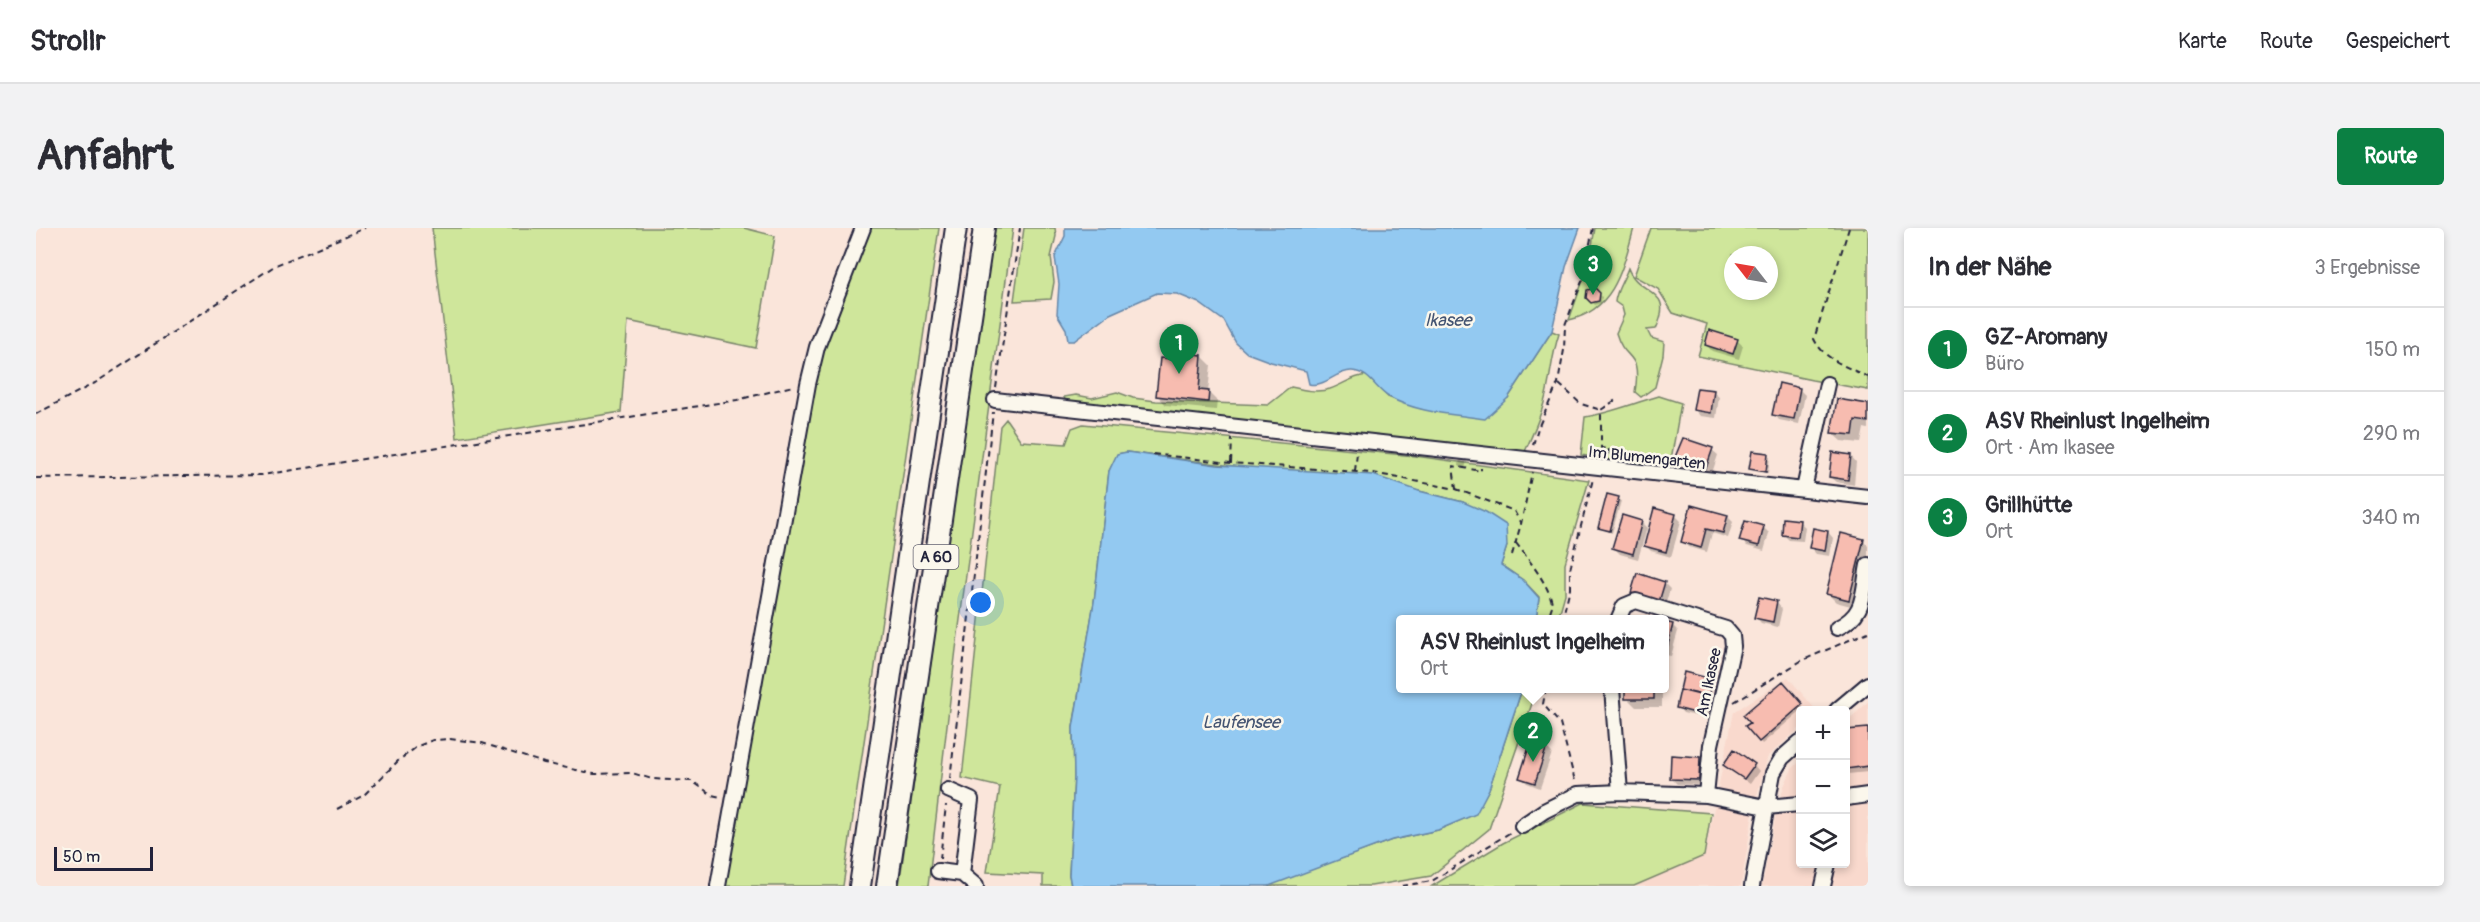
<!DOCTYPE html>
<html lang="de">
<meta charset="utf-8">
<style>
:root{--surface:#fff;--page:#f2f2f3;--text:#2b2b33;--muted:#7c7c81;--line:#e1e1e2;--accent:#0b8043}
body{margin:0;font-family:Pangolin,sans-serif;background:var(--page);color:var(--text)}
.controls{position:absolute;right:18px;bottom:18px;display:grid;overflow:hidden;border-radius:6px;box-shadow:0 3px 9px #0003}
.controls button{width:54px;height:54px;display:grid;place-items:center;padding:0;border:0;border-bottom:2px solid var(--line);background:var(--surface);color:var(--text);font:30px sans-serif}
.compass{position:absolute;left:1688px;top:18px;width:54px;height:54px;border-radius:50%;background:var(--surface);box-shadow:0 3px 9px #0003;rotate:301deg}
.scale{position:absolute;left:18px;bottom:15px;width:99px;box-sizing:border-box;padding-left:6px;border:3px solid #22223b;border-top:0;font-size:16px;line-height:21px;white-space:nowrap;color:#22223b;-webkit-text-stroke:4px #fbf7ec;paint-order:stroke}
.you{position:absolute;left:945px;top:375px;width:21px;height:21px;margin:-15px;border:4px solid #fff;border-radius:50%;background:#1a73e8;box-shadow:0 0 0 9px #1a73e833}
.badge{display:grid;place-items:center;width:39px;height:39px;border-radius:50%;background:var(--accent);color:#fff;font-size:20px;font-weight:700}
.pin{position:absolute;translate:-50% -50px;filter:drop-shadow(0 2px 3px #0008)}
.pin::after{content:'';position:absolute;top:32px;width:21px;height:18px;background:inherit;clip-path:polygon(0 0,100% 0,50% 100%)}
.popup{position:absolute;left:1360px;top:387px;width:273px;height:78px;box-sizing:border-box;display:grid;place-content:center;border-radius:6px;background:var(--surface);filter:drop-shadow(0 2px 4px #0005);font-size:20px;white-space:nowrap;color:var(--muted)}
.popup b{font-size:22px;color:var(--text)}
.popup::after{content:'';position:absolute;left:50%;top:100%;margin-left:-12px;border:12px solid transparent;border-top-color:var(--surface)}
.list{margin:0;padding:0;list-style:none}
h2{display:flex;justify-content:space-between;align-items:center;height:78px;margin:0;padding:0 24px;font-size:26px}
h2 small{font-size:20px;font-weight:400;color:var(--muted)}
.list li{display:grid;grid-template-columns:39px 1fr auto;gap:18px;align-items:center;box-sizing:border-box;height:84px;padding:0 24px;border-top:2px solid var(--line)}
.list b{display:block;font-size:22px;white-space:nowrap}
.list p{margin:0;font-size:20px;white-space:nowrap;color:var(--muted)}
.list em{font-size:20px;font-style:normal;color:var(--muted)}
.icon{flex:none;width:33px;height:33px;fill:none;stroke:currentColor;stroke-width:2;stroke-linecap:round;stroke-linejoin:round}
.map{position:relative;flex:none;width:1832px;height:658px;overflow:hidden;border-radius:6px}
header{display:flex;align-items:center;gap:36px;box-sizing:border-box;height:84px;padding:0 30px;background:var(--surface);border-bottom:2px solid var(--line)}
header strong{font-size:28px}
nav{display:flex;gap:33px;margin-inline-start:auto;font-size:21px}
.intro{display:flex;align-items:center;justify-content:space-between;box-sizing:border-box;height:144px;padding:0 36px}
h1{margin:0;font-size:42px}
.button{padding:15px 27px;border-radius:6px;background:var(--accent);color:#fff;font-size:21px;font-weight:700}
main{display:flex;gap:36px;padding:0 36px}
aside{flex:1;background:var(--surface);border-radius:6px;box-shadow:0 3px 9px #0003}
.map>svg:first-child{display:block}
.built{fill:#f9d9cd}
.green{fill:#cfe69b;stroke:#78846b;stroke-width:1.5;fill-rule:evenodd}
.water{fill:#93c9f1;stroke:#6686a8;stroke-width:1.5}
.shadow{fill:#0003}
.building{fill:#f7bcb0;stroke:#22223b;stroke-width:1.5}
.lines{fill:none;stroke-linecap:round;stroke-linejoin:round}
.minor-casing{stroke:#22223b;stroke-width:18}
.highway-casing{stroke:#22223b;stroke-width:24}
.path{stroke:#22223b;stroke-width:2;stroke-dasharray:6 4.5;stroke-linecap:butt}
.minor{stroke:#fbf7ec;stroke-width:14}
.highway{stroke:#fbf7ec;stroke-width:20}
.labels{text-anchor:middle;stroke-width:5;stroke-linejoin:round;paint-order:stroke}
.shield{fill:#fbf7ec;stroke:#636270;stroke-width:1.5}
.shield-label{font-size:15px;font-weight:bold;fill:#22223b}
.street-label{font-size:16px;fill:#22223b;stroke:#fbf7ec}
.water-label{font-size:18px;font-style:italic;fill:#445472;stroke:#fbf7ec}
</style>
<header>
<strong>Strollr</strong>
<nav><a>Karte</a><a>Route</a><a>Gespeichert</a></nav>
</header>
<div class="intro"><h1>Anfahrt</h1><a class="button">Route</a></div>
<main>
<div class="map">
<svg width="1832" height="658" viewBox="0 0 1832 658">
<rect width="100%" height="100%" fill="#fae5da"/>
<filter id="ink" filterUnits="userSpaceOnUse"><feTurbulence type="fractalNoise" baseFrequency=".0167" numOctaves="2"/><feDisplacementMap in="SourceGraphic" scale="12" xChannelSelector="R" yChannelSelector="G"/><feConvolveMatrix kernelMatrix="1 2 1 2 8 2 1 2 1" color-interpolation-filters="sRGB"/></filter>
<g filter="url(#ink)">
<path class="built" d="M1752 449 1780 482H1764V500L1732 528 1718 578 1705 658H1598L1668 628 1698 484Z
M1832 474V658H1726L1739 590 1748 558 1756 541 1764 533V636H1810V494Z"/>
<path class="green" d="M396 0H708L739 8 720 120 592 93 585 184 421 210Z
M827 0H903L807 658H682L772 156Z
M957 0H977L920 421 892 658H863Z
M988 0H1019L1020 8 1015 29 1018 54 1015 71 978 73Z
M1559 0H1598C1587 39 1579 82 1533 92L1553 35Z
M1615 0H1832V162L1776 152 1662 128 1671 96 1637 85 1622 61 1598 48ZM1697 27H1733V63H1697Z
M1592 40C1602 68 1640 59 1620 101L1611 102 1615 110 1628 114 1627 127 1619 159 1605 169 1599 164C1606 121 1589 136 1580 105L1588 87 1586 79 1579 74C1580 62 1588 52 1592 40Z
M1516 103 1523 106C1515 130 1515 149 1509 171 1504 191 1495 210 1487 228L1031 178 1028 169 1040 167 1056 170 1081 164 1097 170 1120 173 1232 177 1255 159C1268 162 1281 165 1294 161 1309 156 1314 149 1331 147L1352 169 1386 181 1472 170Z
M1623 168 1645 175 1633 243 1545 227 1549 189C1574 185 1598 175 1623 168Z
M970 191 985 213 1030 216 1036 200 1047 196 1379 228 1553 252 1529 335V366L1522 391H1500L1503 369 1487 352 1465 337 1471 318 1427 274 1383 263 1091 224 1082 226 1073 243 1058 374 1037 499 1038 548 1033 647 1035 658H1007V647L951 644 964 559 926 550 964 198Z
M1486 461H1501L1453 601 1395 648 1335 658H1230L1356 612 1402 602 1439 586 1453 561Z
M1547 575 1675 585 1668 628 1598 658H1396L1467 615Z"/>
<path class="water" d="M1029 0H1544L1530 39 1516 103 1472 170 1449 191C1418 186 1381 185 1353 169 1340 162 1334 144 1316 143 1301 142 1288 160 1273 156L1270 143 1235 134 1211 125 1200 115 1188 93 1163 75 1141 66 1121 65 1074 86 1038 113H1032L1030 101 1021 86 1023 56 1019 29 1029 8Z
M1091 224 1181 237 1337 247 1383 263 1427 274 1450 284 1470 297 1471 318 1465 337 1487 352 1503 370 1500 391 1365 392V460L1486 461 1453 561 1440 586 1402 602 1356 612 1233 658H1035L1033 647 1038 548 1037 500 1058 374 1073 243 1081 226Z"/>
<path class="shadow" d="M1558 61 1566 69 1565 75 1559 77 1551 69Z
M1701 112 1707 118 1703 131 1676 123 1670 117Z
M1150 122 1155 127 1166 128 1175 137 1172 164 1181 173 1180 182 1130 177 1122 168 1138 133Z
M1763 161 1769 167 1763 196 1743 192 1738 186Z
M1677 164 1683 169 1680 190 1664 188 1659 182Z
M1832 178V201L1828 200 1825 215 1805 213 1796 205Z
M1676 222 1682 227 1676 245 1647 235 1641 229Z
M1732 227 1734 229 1732 245 1715 241Z
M1815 228 1820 234 1818 257 1800 254 1794 249Z
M1424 229 1431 232 1429 241 1423 238Z
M1572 268 1585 273 1576 305 1564 300Z
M1639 287 1645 293 1635 329 1615 323 1610 318Z
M1691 288 1697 294 1692 310 1676 305 1671 324 1652 319 1646 313Z
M1763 293 1769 299 1767 313 1753 312 1747 306Z
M1605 294 1611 300 1602 331 1584 326 1578 320Z
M1727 299 1733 305 1728 323 1711 318 1705 312Z
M1792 304 1797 310 1794 328 1780 326 1775 320Z
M1806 307 1828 313 1832 317V339L1822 380 1800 374 1791 365Z
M1628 355 1634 361 1629 378 1602 371 1597 365Z
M1724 371 1741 375 1746 381 1742 399 1725 395 1720 389Z
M1629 396 1637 398 1642 403 1635 428 1629 427Z
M1675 452 1678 454 1674 470 1669 468 1677 476 1673 491 1647 485 1642 479 1650 466 1646 461Z
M1747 455 1768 480 1726 516 1712 499Z
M1591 460H1626V479H1600L1591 470Z
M1832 501V544L1812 546 1810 544V504Z
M1510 519 1516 525 1504 560 1491 555 1485 550Z
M1664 530 1669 536 1668 557 1641 556 1635 550Z
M1718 537 1723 543 1714 556 1695 542Z"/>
<path class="building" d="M1559 60 1564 65 1563 73 1555 75 1550 70 1551 62Z
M1673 102 1702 111 1697 126 1669 117Z
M1138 119 1150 120V125L1166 127 1163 162 1173 163 1172 174 1120 168 1124 130 1137 131Z
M1743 155 1764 160 1758 191 1736 187Z
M1661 160 1678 162 1675 185 1657 182Z
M1801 171 1832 176V194L1819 192 1817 207 1795 205Z
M1647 210 1677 220 1670 240 1639 229Z
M1716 223 1732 225 1730 244 1713 241Z
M1796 224 1815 227 1812 252 1793 249Z
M1571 266 1583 269 1574 303 1562 300Z
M1655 277 1692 287 1687 305 1670 301 1665 320 1645 314Z
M1618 280 1640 286 1630 324 1608 318Z
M1586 287 1606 293 1597 326 1576 320Z
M1747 290 1764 292 1762 309 1746 307Z
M1709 293 1728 298 1723 318 1703 313Z
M1777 300 1792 303 1789 323 1773 320Z
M1805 305 1828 311 1813 372 1790 366Z
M1601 345 1629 354 1623 374 1595 365Z
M1723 369 1741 373 1737 394 1718 390Z
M1629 394 1637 396 1630 424H1629Z
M1648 444 1676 451 1672 468 1644 462Z
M1747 453 1767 476 1723 514 1709 498 1714 495 1707 487Z
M1589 460H1618V471H1589Z
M1644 462 1672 469 1667 487 1640 480Z
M1832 500V538L1810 541V502Z
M1495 513 1511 518 1499 555 1483 550Z
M1698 521 1719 536 1708 551 1687 537Z
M1635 527 1664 529 1663 552 1634 551Z"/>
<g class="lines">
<defs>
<path id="minor" d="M959 172 1832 269
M1768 261 1791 156
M1582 392 1588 378 1600 373 1690 401 1696 408 1697 418 1675 517 1670 567
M1801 400C1830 386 1826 367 1832 337
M1576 460 1584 564
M1801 482 1832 456
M912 562 935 572 926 646
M1810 570 1832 567
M1486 598 1508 583 1542 566 1584 564 1670 567 1730 579 1764 576
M902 643 926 646 940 658
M682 658 772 156 781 119 827 0
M1716 658 1737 545 1746 530 1764 514
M1787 658 1792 636"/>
<path id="highway" d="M824 658 920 0
M851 658 948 0"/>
</defs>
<use href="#minor" class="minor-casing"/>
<use href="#highway" class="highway-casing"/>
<path class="path" d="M1813 0 1778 111C1788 132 1812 139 1832 149
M1523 156 1545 176 1565 182
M960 160 984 0
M0 186 59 155 240 37 329 0
M1497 217 1502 200 1522 155 1528 122 1529 97 1547 51 1557 0
M1117 226 1195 235 1337 245 1420 261 1478 283 1485 296
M1572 227 1573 221 1565 220V182L1581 171
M1195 235 1196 211
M1319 243 1321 225
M0 250 226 247 701 172 757 158
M1420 261 1417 238 1445 243V240
M1480 315C1490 328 1517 362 1516 378 1515 382 1512 387 1512 392
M1476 327 1485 296 1496 244
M1526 392 1534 360V341L1557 251
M1510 460 1507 476 1524 496 1539 553
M1698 474 1765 433 1832 404
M914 551 957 184
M301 581 328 567 363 532 382 518 397 512 414 511 446 515 508 535 558 546 596 545 616 551 656 553 676 567 685 569
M904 631 910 577
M1366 658 1396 653 1475 604"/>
<use href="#minor" class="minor"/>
<use href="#highway" class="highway"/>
</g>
</g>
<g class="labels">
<rect class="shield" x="877.5" y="317" width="45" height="24" rx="4.5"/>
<g class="shield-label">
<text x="900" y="334">A 60</text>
</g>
<g class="street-label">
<text transform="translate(1611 229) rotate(6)" y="6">Im Blumengarten</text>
<text transform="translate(1672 454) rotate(-78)" y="6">Am Ikasee</text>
</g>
<g class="water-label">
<text x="1412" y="98">Ikasee</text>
<text x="1205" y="500">Laufensee</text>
</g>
</g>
</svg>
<div class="controls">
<button>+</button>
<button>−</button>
<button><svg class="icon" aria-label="layers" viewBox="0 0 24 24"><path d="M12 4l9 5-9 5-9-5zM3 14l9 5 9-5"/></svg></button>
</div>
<svg class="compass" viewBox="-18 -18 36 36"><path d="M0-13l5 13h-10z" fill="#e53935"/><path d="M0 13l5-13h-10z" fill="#7c7c81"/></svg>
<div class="scale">50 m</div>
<div class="you"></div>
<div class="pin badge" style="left:1143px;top:146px">1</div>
<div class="pin badge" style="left:1497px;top:534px">2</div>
<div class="popup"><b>ASV Rheinlust Ingelheim</b>Ort</div>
<div class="pin badge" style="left:1557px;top:67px">3</div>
</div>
<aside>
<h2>In der Nähe<small>3 Ergebnisse</small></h2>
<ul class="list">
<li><span class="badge">1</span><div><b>GZ-Aromany</b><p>Büro</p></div><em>150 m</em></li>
<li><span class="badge">2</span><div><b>ASV Rheinlust Ingelheim</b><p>Ort · Am Ikasee</p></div><em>290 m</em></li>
<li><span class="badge">3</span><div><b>Grillhütte</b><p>Ort</p></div><em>340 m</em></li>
</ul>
</aside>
</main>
